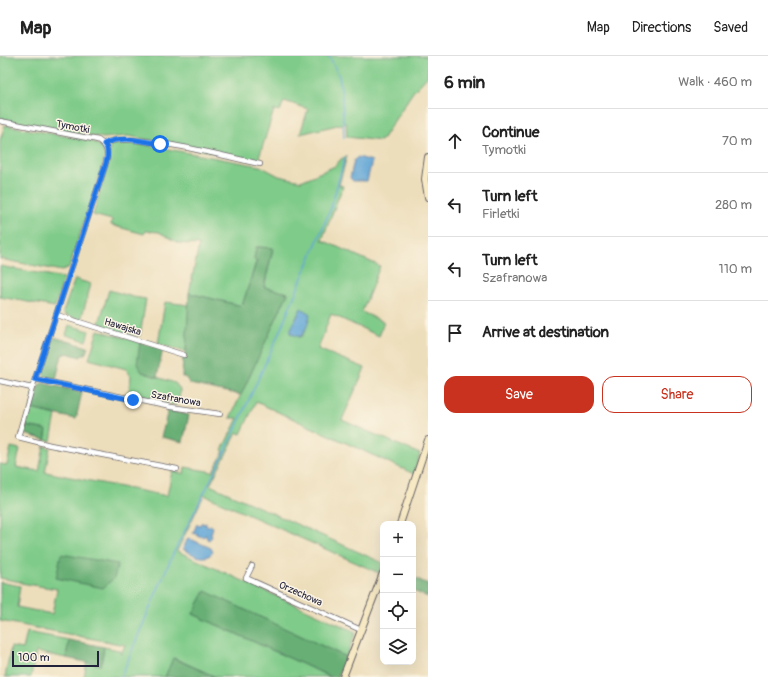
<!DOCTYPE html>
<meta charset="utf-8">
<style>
:root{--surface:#fff;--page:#f2f2f2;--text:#222;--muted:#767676;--line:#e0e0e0;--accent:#c8321e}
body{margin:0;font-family:Pangolin,sans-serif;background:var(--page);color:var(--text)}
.controls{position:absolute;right:12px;bottom:12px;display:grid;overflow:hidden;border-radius:8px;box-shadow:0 4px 16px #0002}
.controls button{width:36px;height:36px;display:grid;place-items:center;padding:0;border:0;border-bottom:1px solid var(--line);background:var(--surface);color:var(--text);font:20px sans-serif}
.scale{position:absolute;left:12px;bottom:10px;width:87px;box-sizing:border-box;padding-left:4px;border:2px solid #22223b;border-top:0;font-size:11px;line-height:14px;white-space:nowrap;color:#22223b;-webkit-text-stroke:3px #fcf5e5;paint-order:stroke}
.stop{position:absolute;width:12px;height:12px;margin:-9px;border:3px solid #1a73e8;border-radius:50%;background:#fff}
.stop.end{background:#1a73e8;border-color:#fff;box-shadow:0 1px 4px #0008}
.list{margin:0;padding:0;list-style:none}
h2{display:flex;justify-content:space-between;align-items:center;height:52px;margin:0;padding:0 16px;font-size:17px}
h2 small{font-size:13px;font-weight:400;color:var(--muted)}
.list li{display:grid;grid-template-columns:26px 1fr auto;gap:12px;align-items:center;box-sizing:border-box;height:64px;padding:0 16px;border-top:1px solid var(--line)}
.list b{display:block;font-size:15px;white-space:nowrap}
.list p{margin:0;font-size:13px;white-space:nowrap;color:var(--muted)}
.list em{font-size:13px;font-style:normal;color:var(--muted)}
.actions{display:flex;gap:8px;padding:12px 16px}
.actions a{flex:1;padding:9px 0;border:1px solid var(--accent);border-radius:12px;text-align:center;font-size:14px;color:var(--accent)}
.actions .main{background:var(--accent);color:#fff}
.icon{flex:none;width:22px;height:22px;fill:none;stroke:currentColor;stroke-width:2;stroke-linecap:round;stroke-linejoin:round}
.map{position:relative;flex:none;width:428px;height:621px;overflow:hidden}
header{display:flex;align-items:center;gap:24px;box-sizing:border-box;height:56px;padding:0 20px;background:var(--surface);border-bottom:1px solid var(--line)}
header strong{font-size:19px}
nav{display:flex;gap:22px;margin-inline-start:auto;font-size:14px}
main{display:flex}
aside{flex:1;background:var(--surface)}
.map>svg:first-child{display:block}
.green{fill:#7fcb89;stroke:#507662;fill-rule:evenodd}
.forest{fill:#67af75;stroke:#446858}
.water{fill:#61a5d6;stroke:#426488}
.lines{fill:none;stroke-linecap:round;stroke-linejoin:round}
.stream{stroke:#61a5d6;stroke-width:1.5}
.street-casing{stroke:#696468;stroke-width:6}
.secondary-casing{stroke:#696468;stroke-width:8}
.street{stroke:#fff;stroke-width:4.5}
.secondary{stroke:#f6e9c3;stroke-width:6}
.route{stroke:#1a73e8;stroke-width:5}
.labels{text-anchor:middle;stroke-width:3;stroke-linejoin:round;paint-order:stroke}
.street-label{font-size:10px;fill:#22223b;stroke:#fcf5e5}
</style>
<header>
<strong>Map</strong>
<nav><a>Map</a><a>Directions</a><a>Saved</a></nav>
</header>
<main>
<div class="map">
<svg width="428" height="621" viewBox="0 0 428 621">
<rect width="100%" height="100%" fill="#fcf5e5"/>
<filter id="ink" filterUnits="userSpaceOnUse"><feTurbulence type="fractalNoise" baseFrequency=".025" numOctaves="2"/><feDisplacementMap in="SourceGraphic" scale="8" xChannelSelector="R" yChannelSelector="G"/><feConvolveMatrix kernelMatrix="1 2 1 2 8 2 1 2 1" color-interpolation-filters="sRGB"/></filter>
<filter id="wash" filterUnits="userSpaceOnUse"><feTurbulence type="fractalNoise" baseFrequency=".012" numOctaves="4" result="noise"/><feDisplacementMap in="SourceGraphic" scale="16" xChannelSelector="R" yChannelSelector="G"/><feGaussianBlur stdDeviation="0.9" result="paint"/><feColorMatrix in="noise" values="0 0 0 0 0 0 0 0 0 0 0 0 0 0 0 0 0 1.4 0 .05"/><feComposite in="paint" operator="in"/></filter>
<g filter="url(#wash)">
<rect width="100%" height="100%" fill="#eddebb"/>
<path class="green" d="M0 0H428V20L413 36 381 85 347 81 346 67 300 78 308 53 284 45 280 55 274 54 258 105 128 80 103 82 0 63Z
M5 69 92 85C100 89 103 92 105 101L69 212H66L62 215 0 203V84Z
M119 86H130L260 110 279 120 301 125 335 110 341 103 347 100 339 129 343 130 322 184 380 210 362 256 384 266 379 280 331 258 318 293 365 312 342 364 420 398 414 418 256 346 241 378 237 377 210 429 383 507 379 517 204 439 177 495 356 576 346 601 205 536 193 558 331 621H216L174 602 165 621H84L87 606 101 608 104 591 119 594 121 598 125 589 0 565V526L20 530 17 551 52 558 57 533 21 527V526L0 522V408L7 409 11 391 20 393 16 411 39 415 44 390 50 392 45 416 167 440 172 415 184 418 185 411 213 416 224 395 222 394 238 362H230L288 237 264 232 273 192 257 191 254 203H257L242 250 189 237 199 189 178 187 159 176 146 175 144 178 111 169 112 164 93 159 109 105 110 90 113 87ZM298 258 309 264 302 280 299 281 290 277Z
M0 210 64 222 55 251 0 241Z
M75 223 91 228 81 264 65 259 63 256Z
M109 234 133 241 146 243 140 280 113 275 99 267Z
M165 246 189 249 186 296 158 288Z
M69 269 89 275 86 285 66 279Z
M98 274 140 286 142 316 175 327 180 333 179 347 176 349 125 338 129 335 131 320 126 313 89 303Z
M31 353 56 359 51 385 45 384 47 374 26 370Z
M27 576 69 584 66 602 36 596 31 621H5L11 591 23 593Z"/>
<path class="forest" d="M256 191 273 192 264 231 288 237 241 339 190 328 185 321H182L183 300 186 296 189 237 242 250 257 204H254Z
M54 281 88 291 86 297 80 301 67 297 62 299 56 323 44 320 43 317Z
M140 286 163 293 157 321 142 316 137 308Z
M42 327 82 336 76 363 31 353 39 329Z
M168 354 189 359 183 386 161 381Z
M26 370 47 374 45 384 25 378Z
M61 498 118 508 114 522 103 532 56 522Z
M413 521 428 528V541L413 535Z
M205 535 346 601 338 621H331L193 558Z
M69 584 104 591 101 609 66 602Z
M173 602 216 621H165Z"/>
<path class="water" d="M358 101 372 105 367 125H353L350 122 354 104Z
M301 252 310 258C309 265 306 277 299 281L290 277V276Z
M202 466 203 468 206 467V470L208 471 210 469 213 471 211 478 212 481 209 484 207 483 206 479 203 481 196 479 198 477 196 478 193 477 197 468 200 469Z
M188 482 211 492 213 496C205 506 194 499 185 494L183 493Z"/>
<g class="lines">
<path class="stream" d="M329 0 339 20 342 39 344 82
M121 621 148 556 173 498 226 394 279 277 331 152 345 101"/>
</g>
</g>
<g filter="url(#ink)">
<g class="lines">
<defs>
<path id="street" d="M0 65 98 84C112 93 107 102 103 116L32 332 18 381 50 389 177 413
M104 87C130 75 228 101 260 108
M57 259 184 299
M35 323 171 351 220 358
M0 325 32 332
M252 510 246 522 361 574"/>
<path id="secondary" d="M428 101 425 123 428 141
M400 468 428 384
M343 621 383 517"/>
</defs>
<use href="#street" class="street-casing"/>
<use href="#secondary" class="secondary-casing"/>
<use href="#street" class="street"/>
<use href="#secondary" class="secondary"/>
</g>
</g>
<g class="lines" filter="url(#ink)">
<path class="route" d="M133 344 35 323 103 116C106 107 111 95 104 88 121 79 142 85 160 88"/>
</g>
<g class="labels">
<g class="street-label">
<text transform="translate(73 70) rotate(11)" y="4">Tymotki</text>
<text transform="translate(123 270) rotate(17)" y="4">Hawajska</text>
<text transform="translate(176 342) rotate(10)" y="4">Szafranowa</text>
<text transform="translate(301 537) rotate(24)" y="4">Orzechowa</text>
</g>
</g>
</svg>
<div class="controls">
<button>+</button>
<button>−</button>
<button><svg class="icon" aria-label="locate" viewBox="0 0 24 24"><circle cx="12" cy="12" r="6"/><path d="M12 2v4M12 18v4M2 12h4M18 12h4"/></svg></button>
<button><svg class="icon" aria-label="layers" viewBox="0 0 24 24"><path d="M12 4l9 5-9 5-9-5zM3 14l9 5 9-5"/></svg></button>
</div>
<div class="scale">100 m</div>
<div class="stop" style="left:160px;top:88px"></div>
<div class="stop end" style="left:133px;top:344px"></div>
</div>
<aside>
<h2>6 min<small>Walk · 460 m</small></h2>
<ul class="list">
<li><svg class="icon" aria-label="ahead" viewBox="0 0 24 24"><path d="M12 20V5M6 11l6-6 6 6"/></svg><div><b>Continue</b><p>Tymotki</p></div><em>70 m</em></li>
<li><svg class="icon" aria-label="left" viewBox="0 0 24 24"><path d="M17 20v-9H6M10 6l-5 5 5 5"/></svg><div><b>Turn left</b><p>Firletki</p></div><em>280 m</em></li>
<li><svg class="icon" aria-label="left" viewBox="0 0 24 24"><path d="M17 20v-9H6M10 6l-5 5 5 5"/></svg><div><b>Turn left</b><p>Szafranowa</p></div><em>110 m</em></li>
<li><svg class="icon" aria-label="arrive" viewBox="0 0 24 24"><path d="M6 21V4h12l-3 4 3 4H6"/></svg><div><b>Arrive at destination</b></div></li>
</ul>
<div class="actions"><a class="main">Save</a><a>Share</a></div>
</aside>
</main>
